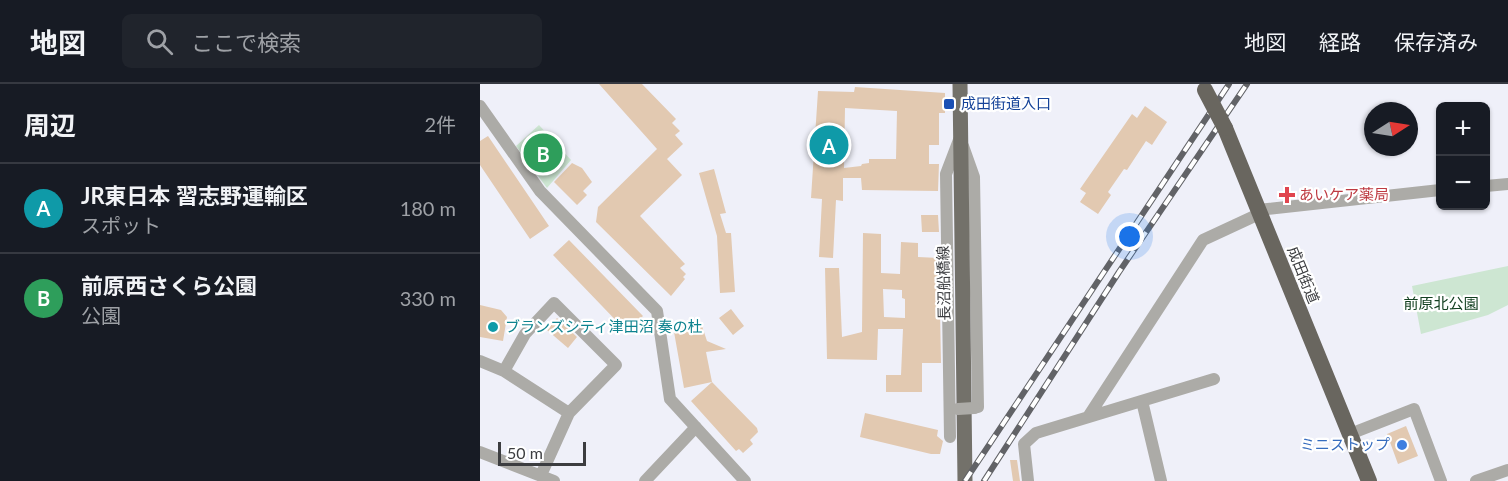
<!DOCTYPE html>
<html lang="ja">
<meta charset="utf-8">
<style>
:root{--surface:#171b24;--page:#20242c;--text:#f1f3f6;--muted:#9ea1a6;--line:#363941;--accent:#0b8501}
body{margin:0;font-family:Lato,"Noto Sans JP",sans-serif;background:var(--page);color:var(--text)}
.controls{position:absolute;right:18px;top:18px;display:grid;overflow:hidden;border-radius:9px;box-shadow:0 2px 4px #0004}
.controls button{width:54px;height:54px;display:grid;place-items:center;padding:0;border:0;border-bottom:2px solid var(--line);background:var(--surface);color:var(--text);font:30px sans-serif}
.compass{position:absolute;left:884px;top:18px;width:54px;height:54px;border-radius:50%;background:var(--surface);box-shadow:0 2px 4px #0004;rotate:78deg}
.scale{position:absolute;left:18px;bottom:15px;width:88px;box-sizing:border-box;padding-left:6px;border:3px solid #3c3d40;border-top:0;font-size:16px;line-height:21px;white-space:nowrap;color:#3c3d40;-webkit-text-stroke:4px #fff;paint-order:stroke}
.you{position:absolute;left:650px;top:153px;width:21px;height:21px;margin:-15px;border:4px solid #fff;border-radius:50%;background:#1a73e8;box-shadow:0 0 0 9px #1a73e833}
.badge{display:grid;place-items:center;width:39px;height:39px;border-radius:50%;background:var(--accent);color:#fff;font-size:20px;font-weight:700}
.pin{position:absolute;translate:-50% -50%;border:3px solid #fff;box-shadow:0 2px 6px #0006}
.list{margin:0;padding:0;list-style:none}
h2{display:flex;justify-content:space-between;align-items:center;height:78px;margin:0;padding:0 24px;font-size:26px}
h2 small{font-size:20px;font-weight:400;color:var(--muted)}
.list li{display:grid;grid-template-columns:39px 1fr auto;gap:18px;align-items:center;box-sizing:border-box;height:90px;padding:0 24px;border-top:2px solid var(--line)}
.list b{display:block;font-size:22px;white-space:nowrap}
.list p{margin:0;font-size:20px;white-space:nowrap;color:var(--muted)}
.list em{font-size:20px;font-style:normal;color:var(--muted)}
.icon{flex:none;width:33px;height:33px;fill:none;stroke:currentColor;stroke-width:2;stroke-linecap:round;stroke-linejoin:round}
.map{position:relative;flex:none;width:1028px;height:397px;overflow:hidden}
header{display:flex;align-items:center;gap:36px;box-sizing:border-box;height:84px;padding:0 30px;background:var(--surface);border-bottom:2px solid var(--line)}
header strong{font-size:28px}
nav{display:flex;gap:33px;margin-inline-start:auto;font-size:21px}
.search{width:420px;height:54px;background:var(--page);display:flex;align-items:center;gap:15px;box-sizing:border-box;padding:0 21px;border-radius:9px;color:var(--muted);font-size:22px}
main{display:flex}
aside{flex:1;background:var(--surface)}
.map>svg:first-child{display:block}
.green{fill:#cde6d2}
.building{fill:#e2c9b1;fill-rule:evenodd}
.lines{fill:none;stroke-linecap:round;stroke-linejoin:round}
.minor{stroke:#acaba7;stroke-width:12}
.primary{stroke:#73716a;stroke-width:15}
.trunk{stroke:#69665f;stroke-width:16}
.rail-casing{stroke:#626367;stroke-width:6}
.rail{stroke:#fff;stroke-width:4;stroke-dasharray:11;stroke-linecap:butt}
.minor-bridge{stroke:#acaba7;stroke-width:12}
.trunk-bridge{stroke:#69665f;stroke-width:16}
.transit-dot{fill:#1a4fb4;stroke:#fff;stroke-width:2}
.health-dot{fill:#e0444e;stroke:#fff;stroke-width:2}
.culture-dot{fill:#0f9aa8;stroke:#fff;stroke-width:2}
.shop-dot{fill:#3f7fe0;stroke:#fff;stroke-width:2}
.labels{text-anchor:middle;stroke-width:4.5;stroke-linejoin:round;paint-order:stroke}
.transit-label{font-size:15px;fill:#164399;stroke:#fff;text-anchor:start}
.health-label{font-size:15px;fill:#be3a42;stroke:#fff;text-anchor:start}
.street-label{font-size:15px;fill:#3c3d40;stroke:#fff}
.park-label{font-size:15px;fill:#134021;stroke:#fff}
.culture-label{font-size:15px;fill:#0d838f;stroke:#fff;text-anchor:start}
.shop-label{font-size:15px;fill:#366cbe;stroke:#fff;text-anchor:end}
</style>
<header>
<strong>地図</strong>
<div class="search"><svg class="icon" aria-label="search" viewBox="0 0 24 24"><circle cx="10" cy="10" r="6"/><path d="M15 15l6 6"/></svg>ここで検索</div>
<nav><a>地図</a><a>経路</a><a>保存済み</a></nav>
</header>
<main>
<aside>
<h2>周辺<small>2件</small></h2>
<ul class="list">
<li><span class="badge" style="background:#0f9aa8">A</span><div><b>JR東日本 習志野運輸区</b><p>スポット</p></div><em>180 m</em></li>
<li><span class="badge" style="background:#2e9e5b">B</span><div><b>前原西さくら公園</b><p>公園</p></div><em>330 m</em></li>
</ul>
</aside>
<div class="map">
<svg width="1028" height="397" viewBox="0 0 1028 397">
<rect width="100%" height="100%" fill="#eff0f9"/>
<path class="green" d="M59 41 91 76 67 104 36 62Z
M1028 182V221L1008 231 941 250 932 202Z"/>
<path class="building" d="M119 0H162L196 35 192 39 200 47 195 51 203 60 187 75 202 91 160 132 205 180 200 184 206 190 203 193 205 195 191 212 116 138 118 123 177 65Z
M375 3 465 9V29H459V61H449V80H459L458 107 382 106 381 94H363V117L356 116 353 174 339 173 342 115 331 114 338 7 374 8ZM365 24 417 27 416 75H389V79L382 80 381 82 364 84Z
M665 22 687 38 672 61 666 57 647 86 644 85 628 108 631 111 618 130 600 118 606 109 600 105 652 30 657 34Z
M8 52 69 142 50 155 0 81V57Z
M92 79 102 84 112 98 103 107 107 111 97 121 74 98Z
M234 85 246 129 240 130 246 149H251L255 208 240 209 237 152 219 89Z
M441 131H458L459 148H442Z
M383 149 401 150V189L420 190 421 158 438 159V173L459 174 461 279H442V308H406V291H421L423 245H398L397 276 347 275 345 184H359L362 253 382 248ZM403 205 422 206V214L425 215V234L404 233Z
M89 156 163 232 147 248 73 171Z
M0 221 21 226 27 233 23 257 0 253Z
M251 225 264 242 253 251 239 234Z
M77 234 97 253 88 264 67 246Z
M208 239 209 244 222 242 227 257 246 265 226 268 232 298 277 344 278 348 270 356 273 360 263 369 259 365 256 367 211 317 232 298 204 304 194 248 197 247 196 242Z
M385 329 458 346 457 352 463 357 460 370H451L380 353Z
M926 342 938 372 918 380 907 350Z
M530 376H537L540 397H533Z"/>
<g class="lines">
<path class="minor" d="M0 22 60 107 177 227 190 315 265 397
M483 62 494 93 498 323 494 324
M1006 102 1028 100
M778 126 960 106
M0 277 24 287 89 329
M24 287 45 250 74 219 136 281 89 329 61 391
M662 317 681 397
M608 333 723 156 779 130
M870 350 934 325 961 397
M470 353 466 90 479 56
M0 368 74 397
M165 397 216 343
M548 397 544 360 556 349 734 295
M996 397 1028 386"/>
<path class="primary" d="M480 0 485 397"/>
<path class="trunk" d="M745 44 889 397"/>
<defs>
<path id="rail" d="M485 397 749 0
M504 397 639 188 767 0"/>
</defs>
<use href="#rail" class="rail-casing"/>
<use href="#rail" class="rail"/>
<path class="minor-bridge" d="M478 325 494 324"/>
<path class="trunk-bridge" d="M725 6 745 44"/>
</g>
<rect class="transit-dot" x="463" y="14" width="12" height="12" rx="3"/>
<path class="health-dot" d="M804 102h6v6h6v6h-6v6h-6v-6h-6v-6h6z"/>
<circle class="culture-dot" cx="13" cy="243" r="6"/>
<circle class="shop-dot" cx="922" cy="361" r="6"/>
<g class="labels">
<g class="transit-label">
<text x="481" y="25">成田街道入口</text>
</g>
<g class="health-label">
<text x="819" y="116">あいケア薬局</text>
</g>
<g class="street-label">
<text transform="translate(823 191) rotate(68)" y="5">成田街道</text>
<text transform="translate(464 199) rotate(-91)" y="5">長沼船橋線</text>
</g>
<g class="park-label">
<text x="961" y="225">前原北公園</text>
</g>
<g class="culture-label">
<text x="25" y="248">ブランズシティ津田沼 奏の杜</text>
</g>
<g class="shop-label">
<text x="910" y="366">ミニストップ</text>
</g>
</g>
</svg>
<div class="controls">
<button>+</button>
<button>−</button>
</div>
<svg class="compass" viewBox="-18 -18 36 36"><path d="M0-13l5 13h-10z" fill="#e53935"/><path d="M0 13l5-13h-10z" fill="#9ea1a6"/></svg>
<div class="scale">50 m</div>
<div class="you"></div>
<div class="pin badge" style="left:349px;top:61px;background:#0f9aa8">A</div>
<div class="pin badge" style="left:63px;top:69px;background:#2e9e5b">B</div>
</div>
</main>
